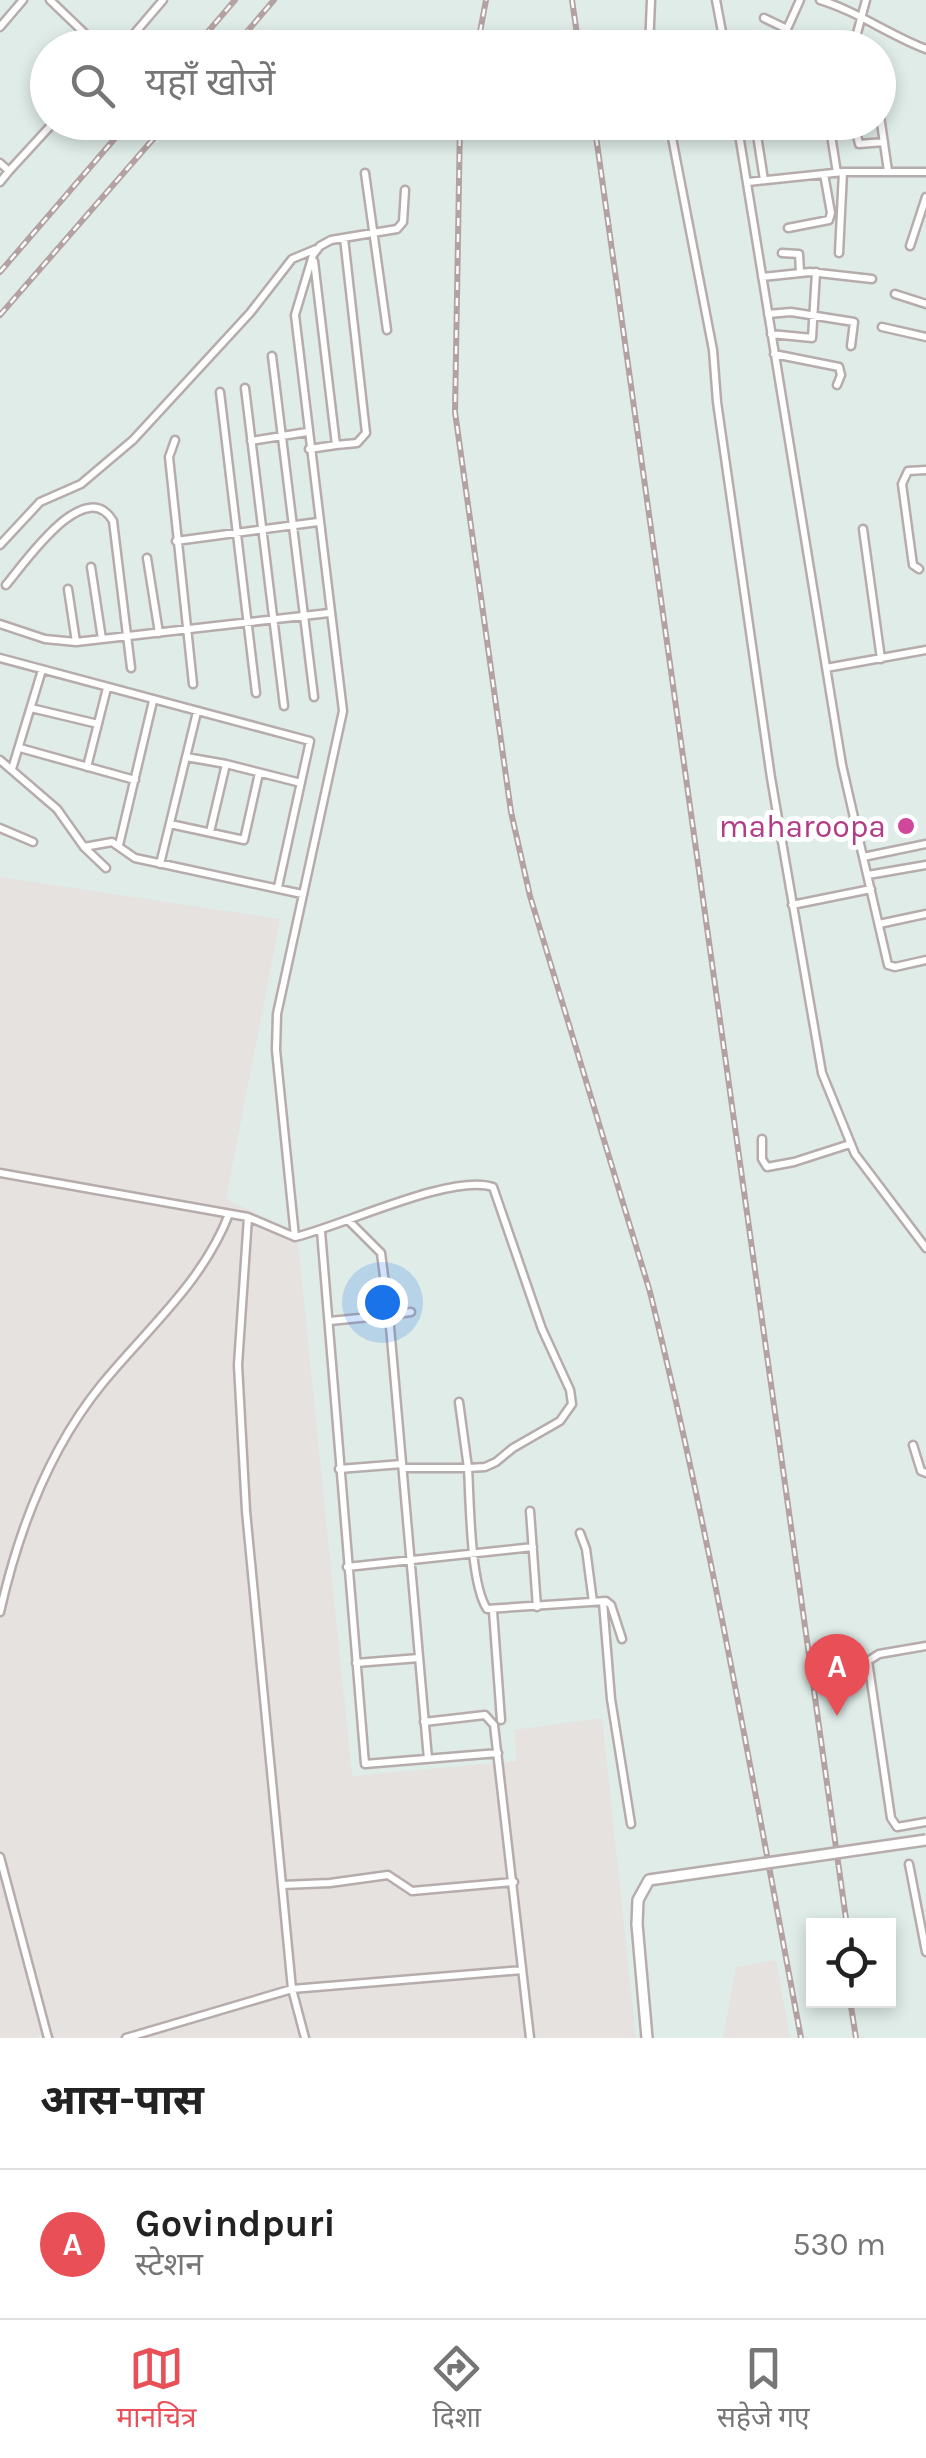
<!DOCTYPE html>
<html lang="hi">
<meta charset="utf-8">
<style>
:root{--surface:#fff;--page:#f6f6f6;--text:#222;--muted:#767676;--line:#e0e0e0;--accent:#e94f56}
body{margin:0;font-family:Karla,"Noto Sans Devanagari",sans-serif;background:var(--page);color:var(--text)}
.controls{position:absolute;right:30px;bottom:30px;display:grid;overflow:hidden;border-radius:0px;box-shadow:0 5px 15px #0003}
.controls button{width:90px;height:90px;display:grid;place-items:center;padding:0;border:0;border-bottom:2px solid var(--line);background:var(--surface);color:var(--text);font:50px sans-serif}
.you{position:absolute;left:382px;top:1302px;width:35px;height:35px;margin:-25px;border:8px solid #fff;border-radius:50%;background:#1a73e8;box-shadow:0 0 0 15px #1a73e833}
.badge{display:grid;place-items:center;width:65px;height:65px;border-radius:50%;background:var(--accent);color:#fff;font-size:32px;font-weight:700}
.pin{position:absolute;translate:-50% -82px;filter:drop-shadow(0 2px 5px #0008)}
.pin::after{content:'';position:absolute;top:52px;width:35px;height:30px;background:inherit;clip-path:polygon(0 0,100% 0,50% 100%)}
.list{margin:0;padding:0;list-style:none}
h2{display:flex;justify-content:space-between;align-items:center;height:130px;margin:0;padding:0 40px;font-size:42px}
h2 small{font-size:32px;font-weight:400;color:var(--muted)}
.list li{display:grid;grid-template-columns:65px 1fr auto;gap:30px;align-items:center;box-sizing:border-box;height:150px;padding:0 40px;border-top:2px solid var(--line)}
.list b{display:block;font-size:38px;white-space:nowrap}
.list p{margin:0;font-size:32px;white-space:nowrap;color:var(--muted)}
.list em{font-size:32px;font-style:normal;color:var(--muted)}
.icon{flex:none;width:55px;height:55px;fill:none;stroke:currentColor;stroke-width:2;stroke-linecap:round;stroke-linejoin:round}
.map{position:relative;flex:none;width:926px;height:2038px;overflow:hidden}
.search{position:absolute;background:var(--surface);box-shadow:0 5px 15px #0003;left:30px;right:30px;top:30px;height:110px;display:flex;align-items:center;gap:25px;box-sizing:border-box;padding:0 35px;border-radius:55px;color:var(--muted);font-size:38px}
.sheet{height:280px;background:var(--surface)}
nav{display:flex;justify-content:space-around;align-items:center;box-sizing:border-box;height:140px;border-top:2px solid var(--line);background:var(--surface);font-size:28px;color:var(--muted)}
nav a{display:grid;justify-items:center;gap:5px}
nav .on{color:var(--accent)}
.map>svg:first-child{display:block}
.industrial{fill:#e5e2df}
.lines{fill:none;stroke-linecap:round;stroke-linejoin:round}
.minor-casing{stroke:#b7acac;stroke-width:11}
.secondary-casing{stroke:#b7acac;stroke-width:14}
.minor{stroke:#fff;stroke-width:6}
.secondary{stroke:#fff;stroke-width:9}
.rail-casing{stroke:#b4a2a2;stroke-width:6}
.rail{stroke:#fff;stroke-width:2.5;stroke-dasharray:8;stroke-linecap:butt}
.secondary-bridge-casing{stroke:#b7acac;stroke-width:14;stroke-linecap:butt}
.secondary-bridge{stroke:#fff;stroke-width:9}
.hotel-dot{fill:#d1479c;stroke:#fff;stroke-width:4}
.labels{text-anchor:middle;stroke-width:10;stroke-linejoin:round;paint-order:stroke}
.hotel-label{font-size:32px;fill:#b23c85;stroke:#fff;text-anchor:end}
</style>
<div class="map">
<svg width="926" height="2038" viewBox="0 0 926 2038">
<rect width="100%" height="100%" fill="#dfece8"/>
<path class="industrial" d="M0 877 280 919 226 1199 297 1233 352 1776 517 1761 514 1730 602 1718 636 2038H53L51 2032 32 2038H0Z
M776 1960 790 2038H723L736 1967Z"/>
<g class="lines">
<defs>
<path id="minor" d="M50 0 100 48
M716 0 725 48
M820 0C857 11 889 35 926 49
M764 18 787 29 800 0
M0 27 23 0
M122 48 163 0
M649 48 651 0
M853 48 866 0
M878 102 888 171
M669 122 713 350 717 402 771 778 822 1073 855 1154 926 1248
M737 122 842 765 863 857 926 844
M755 122 764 180
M829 122 837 173
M854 122 859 144 884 142
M0 163 9 171 54 122
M365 173 387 330
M0 182 9 171
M748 182 843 172H926
M788 228 829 220 831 213 824 174
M910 246 926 197
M782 253 799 254 800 272
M839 253 843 172
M762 277 810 272 872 279
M895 294 926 304
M768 314 791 312 854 322 851 346
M882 327 926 337
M771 334 812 338 816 272
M774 354 839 367 841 375 837 385
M272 356 314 697
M245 388 284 706
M220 392 256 693
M175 440 169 457 193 684
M251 441 307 432
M336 445 357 443 366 433 344 238
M309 449 336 445 314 261
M863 529 881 659
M176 541 318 522
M0 545 40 502 81 484 133 440 250 313 292 259 316 249
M147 558 159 633
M91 567 102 639
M919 569 913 565 902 484 908 471 926 470
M6 585C24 564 85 474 113 521L131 668
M68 589 76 642
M0 624 45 639 76 642 329 613
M0 658 310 741 278 887
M826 668 926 650
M31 708 98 724
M20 748 135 780
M186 757 226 764
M0 760 57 809 84 847 106 868
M87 767 107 688
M12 769 42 670
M170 824 244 840 259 773
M0 828 33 842
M210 832 226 764 301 783
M119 845 153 701
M84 847 112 842 135 858 302 894
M863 857 888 965 895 967 926 960
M160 864 197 712
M868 875 926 865
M792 905 871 889
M879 924 926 914
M762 1139V1159L767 1167 794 1162 850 1144
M0 1173 248 1217 238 1365 246 1511 292 1989 305 2038
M248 1217 295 1237 276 1050 277 1014 343 711 295 315 313 255 320 246 331 240 397 229 403 222 405 190
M350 1222 381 1253 389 1315 411 1312
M321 1231 365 1764 498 1753
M295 1237C342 1226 452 1173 493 1187L542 1329 570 1390 572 1404 560 1421 513 1448 496 1462 485 1467 468 1468 459 1402
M330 1321 389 1315 428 1759
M913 1445 921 1471 926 1473
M403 1468H468C470 1501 470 1583 487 1609L606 1601 611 1605 622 1639
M339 1469 402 1464
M530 1511 537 1607
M580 1533 586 1549 593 1602
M347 1567 533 1547
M603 1602 611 1699 631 1824
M493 1611 501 1720
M0 1612C18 1532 50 1448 102 1384 147 1329 203 1282 229 1214
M926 1646 879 1654 868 1661 891 1818 897 1827 926 1822
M356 1663 419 1658
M424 1722 485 1715 494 1725 530 2038
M0 1857 48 2038
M909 1864 926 1952
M282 1885 330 1883 388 1875 412 1891 514 1882
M126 2038 292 1989 522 1970"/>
<path id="secondary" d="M637 1924 647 2038"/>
</defs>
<use href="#minor" class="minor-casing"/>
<use href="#secondary" class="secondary-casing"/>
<use href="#minor" class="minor"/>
<use href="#secondary" class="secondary"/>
<defs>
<path id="rail" d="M572 0 579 48
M194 48 235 0
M233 48 274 0
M477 48 486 0
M460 122 455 412 511 812 530 896 650 1292C711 1538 754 1789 801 2038
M594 122 847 1926
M0 272 129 122
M0 315 168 122
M850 2000 856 2038"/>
</defs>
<use href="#rail" class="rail-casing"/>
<use href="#rail" class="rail"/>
<defs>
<path id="secondary-bridge" d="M637 1924 638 1900 649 1880 926 1840"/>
</defs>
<use href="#secondary-bridge" class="secondary-bridge-casing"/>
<use href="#secondary-bridge" class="secondary-bridge"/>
</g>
<circle class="hotel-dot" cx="906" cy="826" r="10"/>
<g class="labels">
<g class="hotel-label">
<text x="886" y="837">maharoopa</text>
</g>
</g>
</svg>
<div class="controls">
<button><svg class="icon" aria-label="locate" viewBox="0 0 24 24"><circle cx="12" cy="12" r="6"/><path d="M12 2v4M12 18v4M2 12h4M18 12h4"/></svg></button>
</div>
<div class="you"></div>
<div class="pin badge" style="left:837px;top:1716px">A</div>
<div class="search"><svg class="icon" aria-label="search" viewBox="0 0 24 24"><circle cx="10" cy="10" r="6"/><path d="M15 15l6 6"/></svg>यहाँ खोजें</div>
</div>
<section class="sheet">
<h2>आस-पास<small></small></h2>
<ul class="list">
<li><span class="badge">A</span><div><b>Govindpuri</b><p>स्टेशन</p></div><em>530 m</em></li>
</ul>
</section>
<nav>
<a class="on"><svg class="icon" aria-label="map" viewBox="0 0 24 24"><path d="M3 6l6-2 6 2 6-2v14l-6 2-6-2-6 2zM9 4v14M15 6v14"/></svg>मानचित्र</a>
<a><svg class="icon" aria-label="directions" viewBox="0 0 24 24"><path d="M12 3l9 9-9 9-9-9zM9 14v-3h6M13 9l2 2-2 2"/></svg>दिशा</a>
<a><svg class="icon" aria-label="saved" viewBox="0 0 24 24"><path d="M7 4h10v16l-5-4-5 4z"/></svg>सहेजे गए</a>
</nav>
